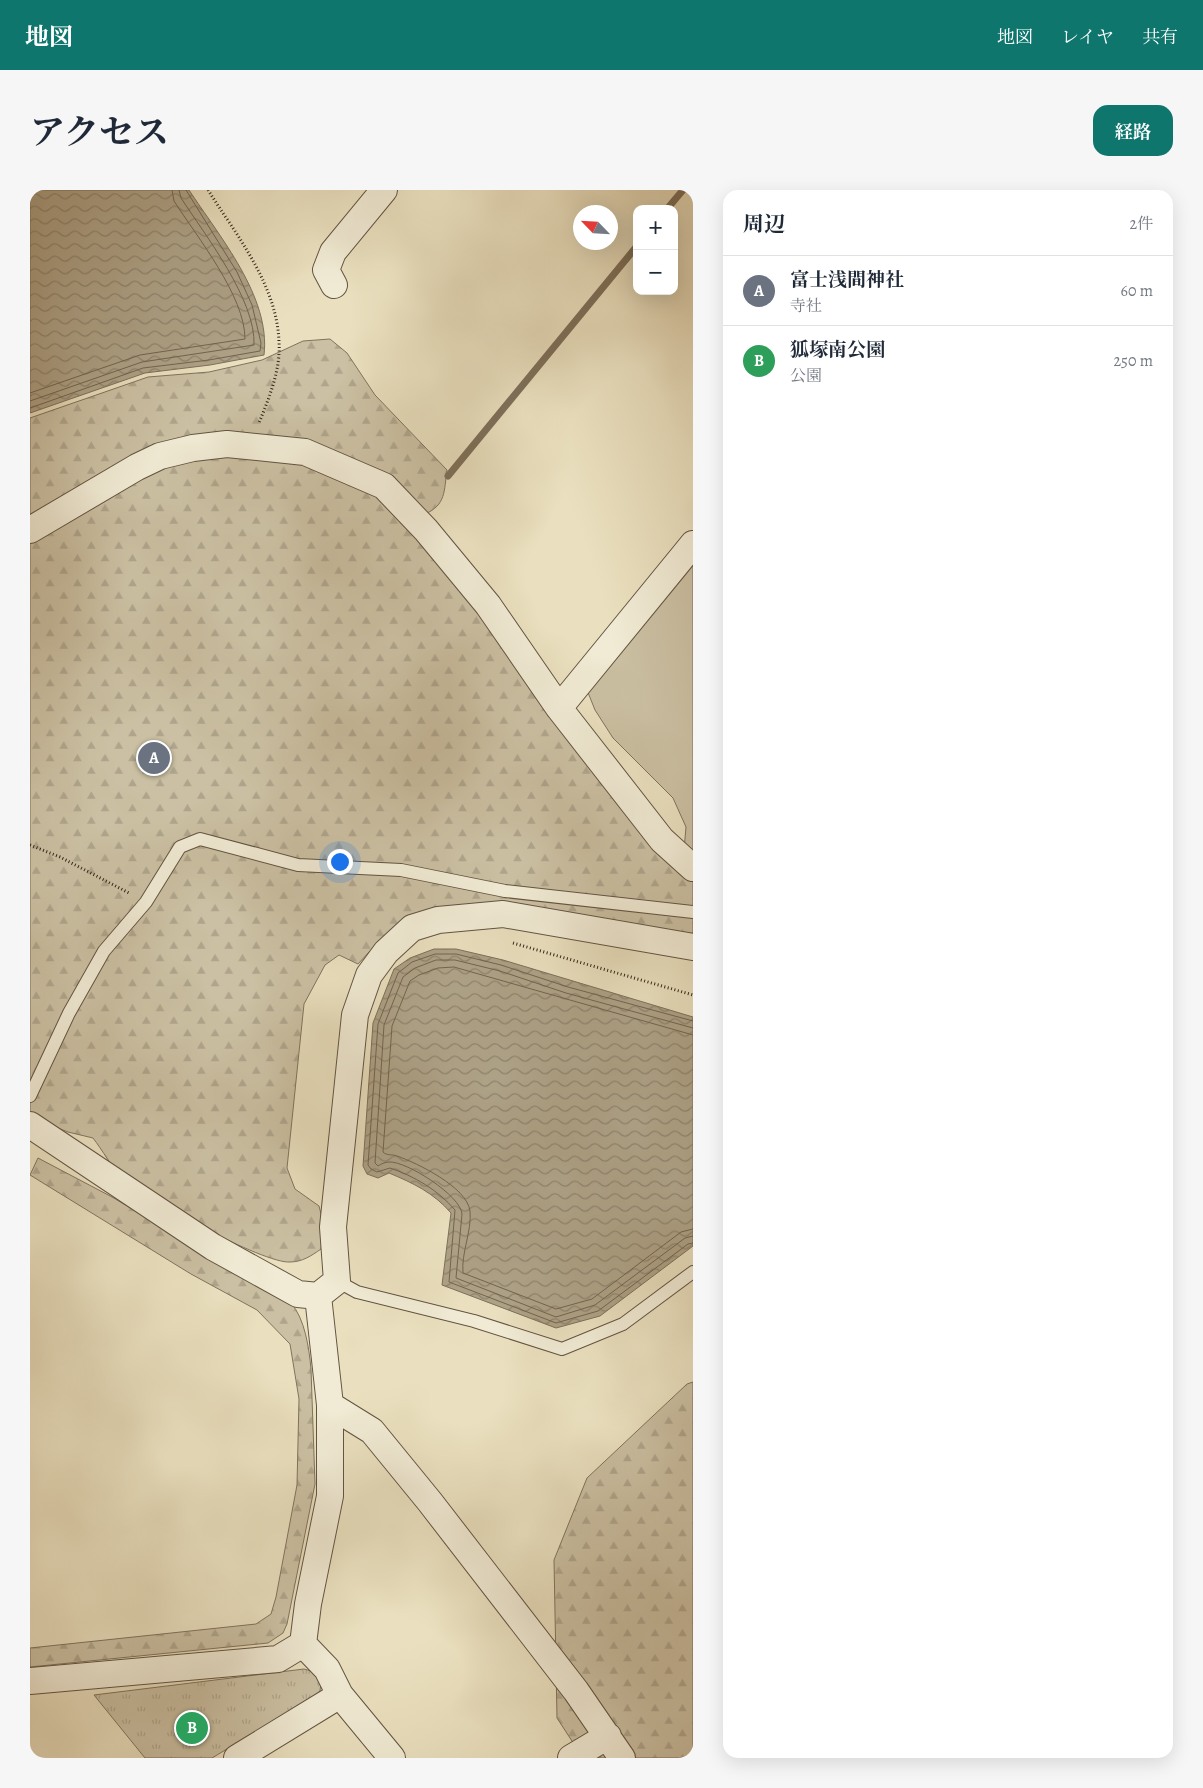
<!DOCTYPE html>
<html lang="ja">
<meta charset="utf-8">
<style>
:root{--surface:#fff;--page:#f6f6f7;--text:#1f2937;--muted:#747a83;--line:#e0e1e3;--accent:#0f766e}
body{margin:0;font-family:Alegreya,"Noto Serif JP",serif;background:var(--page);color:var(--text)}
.controls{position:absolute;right:15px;top:15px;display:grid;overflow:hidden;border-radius:10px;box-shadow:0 5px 20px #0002}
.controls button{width:45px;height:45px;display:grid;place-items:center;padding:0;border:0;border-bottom:1px solid var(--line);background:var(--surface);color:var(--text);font:25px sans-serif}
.compass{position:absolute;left:543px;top:15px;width:45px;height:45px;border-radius:50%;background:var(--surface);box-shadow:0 5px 20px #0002;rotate:295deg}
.you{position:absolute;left:309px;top:671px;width:18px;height:18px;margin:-12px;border:4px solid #fff;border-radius:50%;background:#1a73e8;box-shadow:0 0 0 8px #1a73e833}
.badge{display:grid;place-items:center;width:32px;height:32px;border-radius:50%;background:var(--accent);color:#fff;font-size:16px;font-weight:700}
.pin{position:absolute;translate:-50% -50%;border:2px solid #fff;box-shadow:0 1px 5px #0006}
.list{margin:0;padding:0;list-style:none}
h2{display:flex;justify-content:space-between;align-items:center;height:65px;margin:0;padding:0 20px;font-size:21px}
h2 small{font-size:16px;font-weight:400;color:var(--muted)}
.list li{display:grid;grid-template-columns:32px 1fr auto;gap:15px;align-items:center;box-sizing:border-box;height:70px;padding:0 20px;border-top:1px solid var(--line)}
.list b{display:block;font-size:19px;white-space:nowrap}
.list p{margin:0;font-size:16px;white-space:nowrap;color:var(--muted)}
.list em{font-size:16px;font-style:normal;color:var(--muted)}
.map{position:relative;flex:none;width:663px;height:1568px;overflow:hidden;border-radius:15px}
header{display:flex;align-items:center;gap:30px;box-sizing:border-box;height:70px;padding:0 25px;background:var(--accent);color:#fff}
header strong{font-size:24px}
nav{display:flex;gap:28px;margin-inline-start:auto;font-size:18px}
.intro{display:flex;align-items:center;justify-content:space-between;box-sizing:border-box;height:120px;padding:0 30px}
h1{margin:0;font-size:35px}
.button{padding:12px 22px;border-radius:15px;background:var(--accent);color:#fff;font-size:18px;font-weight:700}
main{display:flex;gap:30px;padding:0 30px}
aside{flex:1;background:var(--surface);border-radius:15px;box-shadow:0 5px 20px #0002}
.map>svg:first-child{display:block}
.grass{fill:#cbc0a3;stroke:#80735e}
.forest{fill:url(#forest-firs);stroke:#80735e}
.park{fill:url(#park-tufts);stroke:#80735e}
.water{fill:url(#water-waves);stroke:#7d705a}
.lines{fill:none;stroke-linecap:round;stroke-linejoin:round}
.shore{stroke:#72644f;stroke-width:1}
.stream{stroke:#7d705a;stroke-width:7}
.lane-casing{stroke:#635442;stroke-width:14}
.street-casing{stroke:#635442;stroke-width:28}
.path{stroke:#362618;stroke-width:3;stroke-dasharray:1 2.5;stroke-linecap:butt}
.lane{stroke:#f1ebd5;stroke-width:12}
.street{stroke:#f1ebd5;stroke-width:26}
</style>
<header>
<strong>地図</strong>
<nav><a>地図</a><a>レイヤ</a><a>共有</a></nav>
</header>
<div class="intro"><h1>アクセス</h1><a class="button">経路</a></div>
<main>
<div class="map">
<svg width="663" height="1568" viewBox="0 0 663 1568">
<defs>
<pattern id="forest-firs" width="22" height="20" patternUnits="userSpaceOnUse" patternTransform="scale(1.25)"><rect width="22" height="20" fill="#cbc0a3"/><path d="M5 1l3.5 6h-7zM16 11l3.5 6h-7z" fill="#afa58c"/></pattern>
<pattern id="park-tufts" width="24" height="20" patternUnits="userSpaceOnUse" patternTransform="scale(1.25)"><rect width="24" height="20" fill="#cbc0a3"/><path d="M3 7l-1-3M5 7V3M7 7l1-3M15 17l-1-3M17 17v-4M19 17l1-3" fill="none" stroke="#afa58c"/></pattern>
<pattern id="water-waves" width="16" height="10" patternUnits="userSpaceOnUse" patternTransform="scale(1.25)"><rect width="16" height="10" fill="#ada186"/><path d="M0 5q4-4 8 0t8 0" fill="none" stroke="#8e836d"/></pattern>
</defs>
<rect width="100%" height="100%" fill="#eae0bf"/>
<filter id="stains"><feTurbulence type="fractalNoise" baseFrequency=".004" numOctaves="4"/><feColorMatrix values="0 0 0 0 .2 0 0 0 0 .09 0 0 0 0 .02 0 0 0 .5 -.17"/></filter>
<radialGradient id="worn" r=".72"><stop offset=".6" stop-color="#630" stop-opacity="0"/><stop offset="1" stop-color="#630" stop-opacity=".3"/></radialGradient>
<path class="grass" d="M663 371V667L654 660 656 637 643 608 583 548 565 520 557 500Z"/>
<path class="forest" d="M300 149 317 163 345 205 417 280C414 301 416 315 395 324L663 683V743L638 747 515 726 352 748 328 774 309 765 295 775 274 814 257 978 265 999 289 1016 294 1036 291 1059C281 1066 272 1072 260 1072 234 1074 113 1008 92 989 85 982 71 958 63 948L38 942 0 927V228L118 187 179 182 232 170 273 151Z
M8 968 82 1007 261 1113C275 1129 279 1158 281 1179L285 1294 257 1434 253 1443 238 1453 0 1477V1458L226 1434 241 1424 246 1407 267 1295 269 1209 260 1154 227 1120 161 1084 0 985Z
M663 1192V1568H553L527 1528 524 1370 557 1288 657 1194Z"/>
<path class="park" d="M274 1479 281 1481 291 1492 290 1501 283 1507 182 1568H115L64 1505Z"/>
<path class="water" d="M0 0H159C189 46 241 107 234 165L180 175 115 183 0 223Z
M404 759H426L473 770 663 827V1056L570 1126 526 1138 412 1095 421 1023C404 1003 383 993 359 983L348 988 337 984 333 976 343 833 364 779 380 768Z"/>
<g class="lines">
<path class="shore" d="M0 203 110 165 215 149C215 106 167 47 144 11L142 0
M0 211 112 172 224 155C226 110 175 45 151 8L149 0
M0 218 113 178 179 170 230 161 231 153 222 115 207 82 156 0
M663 831 538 797 471 775 426 764H405L382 772 368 783 348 834 338 975 341 979 347 982 360 978C384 986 408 1000 425 1020L419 1092 526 1133 568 1121 658 1054 663 1053
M663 838 536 803 470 781 425 770H406L385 778 373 787 354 835 345 973 348 976C351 974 355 972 359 972 377 971 431 1006 432 1024L426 1088 526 1127 565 1115 655 1048 663 1046
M663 845 424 777 408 778 389 785 380 791 362 836 353 962C357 966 362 964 367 966 387 973 437 997 440 1021 442 1041 431 1063 433 1083L526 1119 562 1109 651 1042 663 1039"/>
<path class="stream" d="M637 19 653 0
M418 286 607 56"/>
<defs>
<path id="lane" d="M0 906 39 823 74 761 116 712 150 657 170 649 268 675 371 680 475 701 663 722
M307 1091 327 1102 444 1131 532 1159 593 1134 663 1082"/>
<path id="street" d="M304 95 296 80 303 62 354 0
M0 340 107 277 130 266 163 258 197 254 275 262 354 296 396 340 458 415 529 518 632 650 663 678
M529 518 663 354
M0 935 183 1057 268 1104 288 1106 307 1091 303 1037 325 825 339 785 356 762 382 738 408 730 473 724 663 757
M300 1215 342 1241 400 1312 546 1501 592 1568
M273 1454 278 1414 300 1306V1215L288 1106
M273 1454 297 1479 310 1505 362 1568
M0 1491 248 1469 273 1454
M207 1568 310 1505
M541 1568 578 1546"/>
</defs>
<use href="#lane" class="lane-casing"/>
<use href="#street" class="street-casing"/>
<path class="path" d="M178 0C207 46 247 95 249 152 251 179 239 208 229 233
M0 655 30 667 99 703
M483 753 663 805"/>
<use href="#lane" class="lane"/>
<use href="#street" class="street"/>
</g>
<rect width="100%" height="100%" filter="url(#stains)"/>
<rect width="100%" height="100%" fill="url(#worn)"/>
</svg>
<div class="controls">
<button>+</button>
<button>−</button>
</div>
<svg class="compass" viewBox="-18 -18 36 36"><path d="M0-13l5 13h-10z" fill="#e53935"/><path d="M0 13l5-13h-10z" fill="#747a83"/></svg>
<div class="you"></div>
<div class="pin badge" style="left:124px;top:568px;background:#6b7280">A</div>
<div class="pin badge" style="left:162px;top:1538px;background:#2e9e5b">B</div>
</div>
<aside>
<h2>周辺<small>2件</small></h2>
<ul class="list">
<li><span class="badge" style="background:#6b7280">A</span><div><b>富士浅間神社</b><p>寺社</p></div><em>60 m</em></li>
<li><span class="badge" style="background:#2e9e5b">B</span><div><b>狐塚南公園</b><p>公園</p></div><em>250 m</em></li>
</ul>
</aside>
</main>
